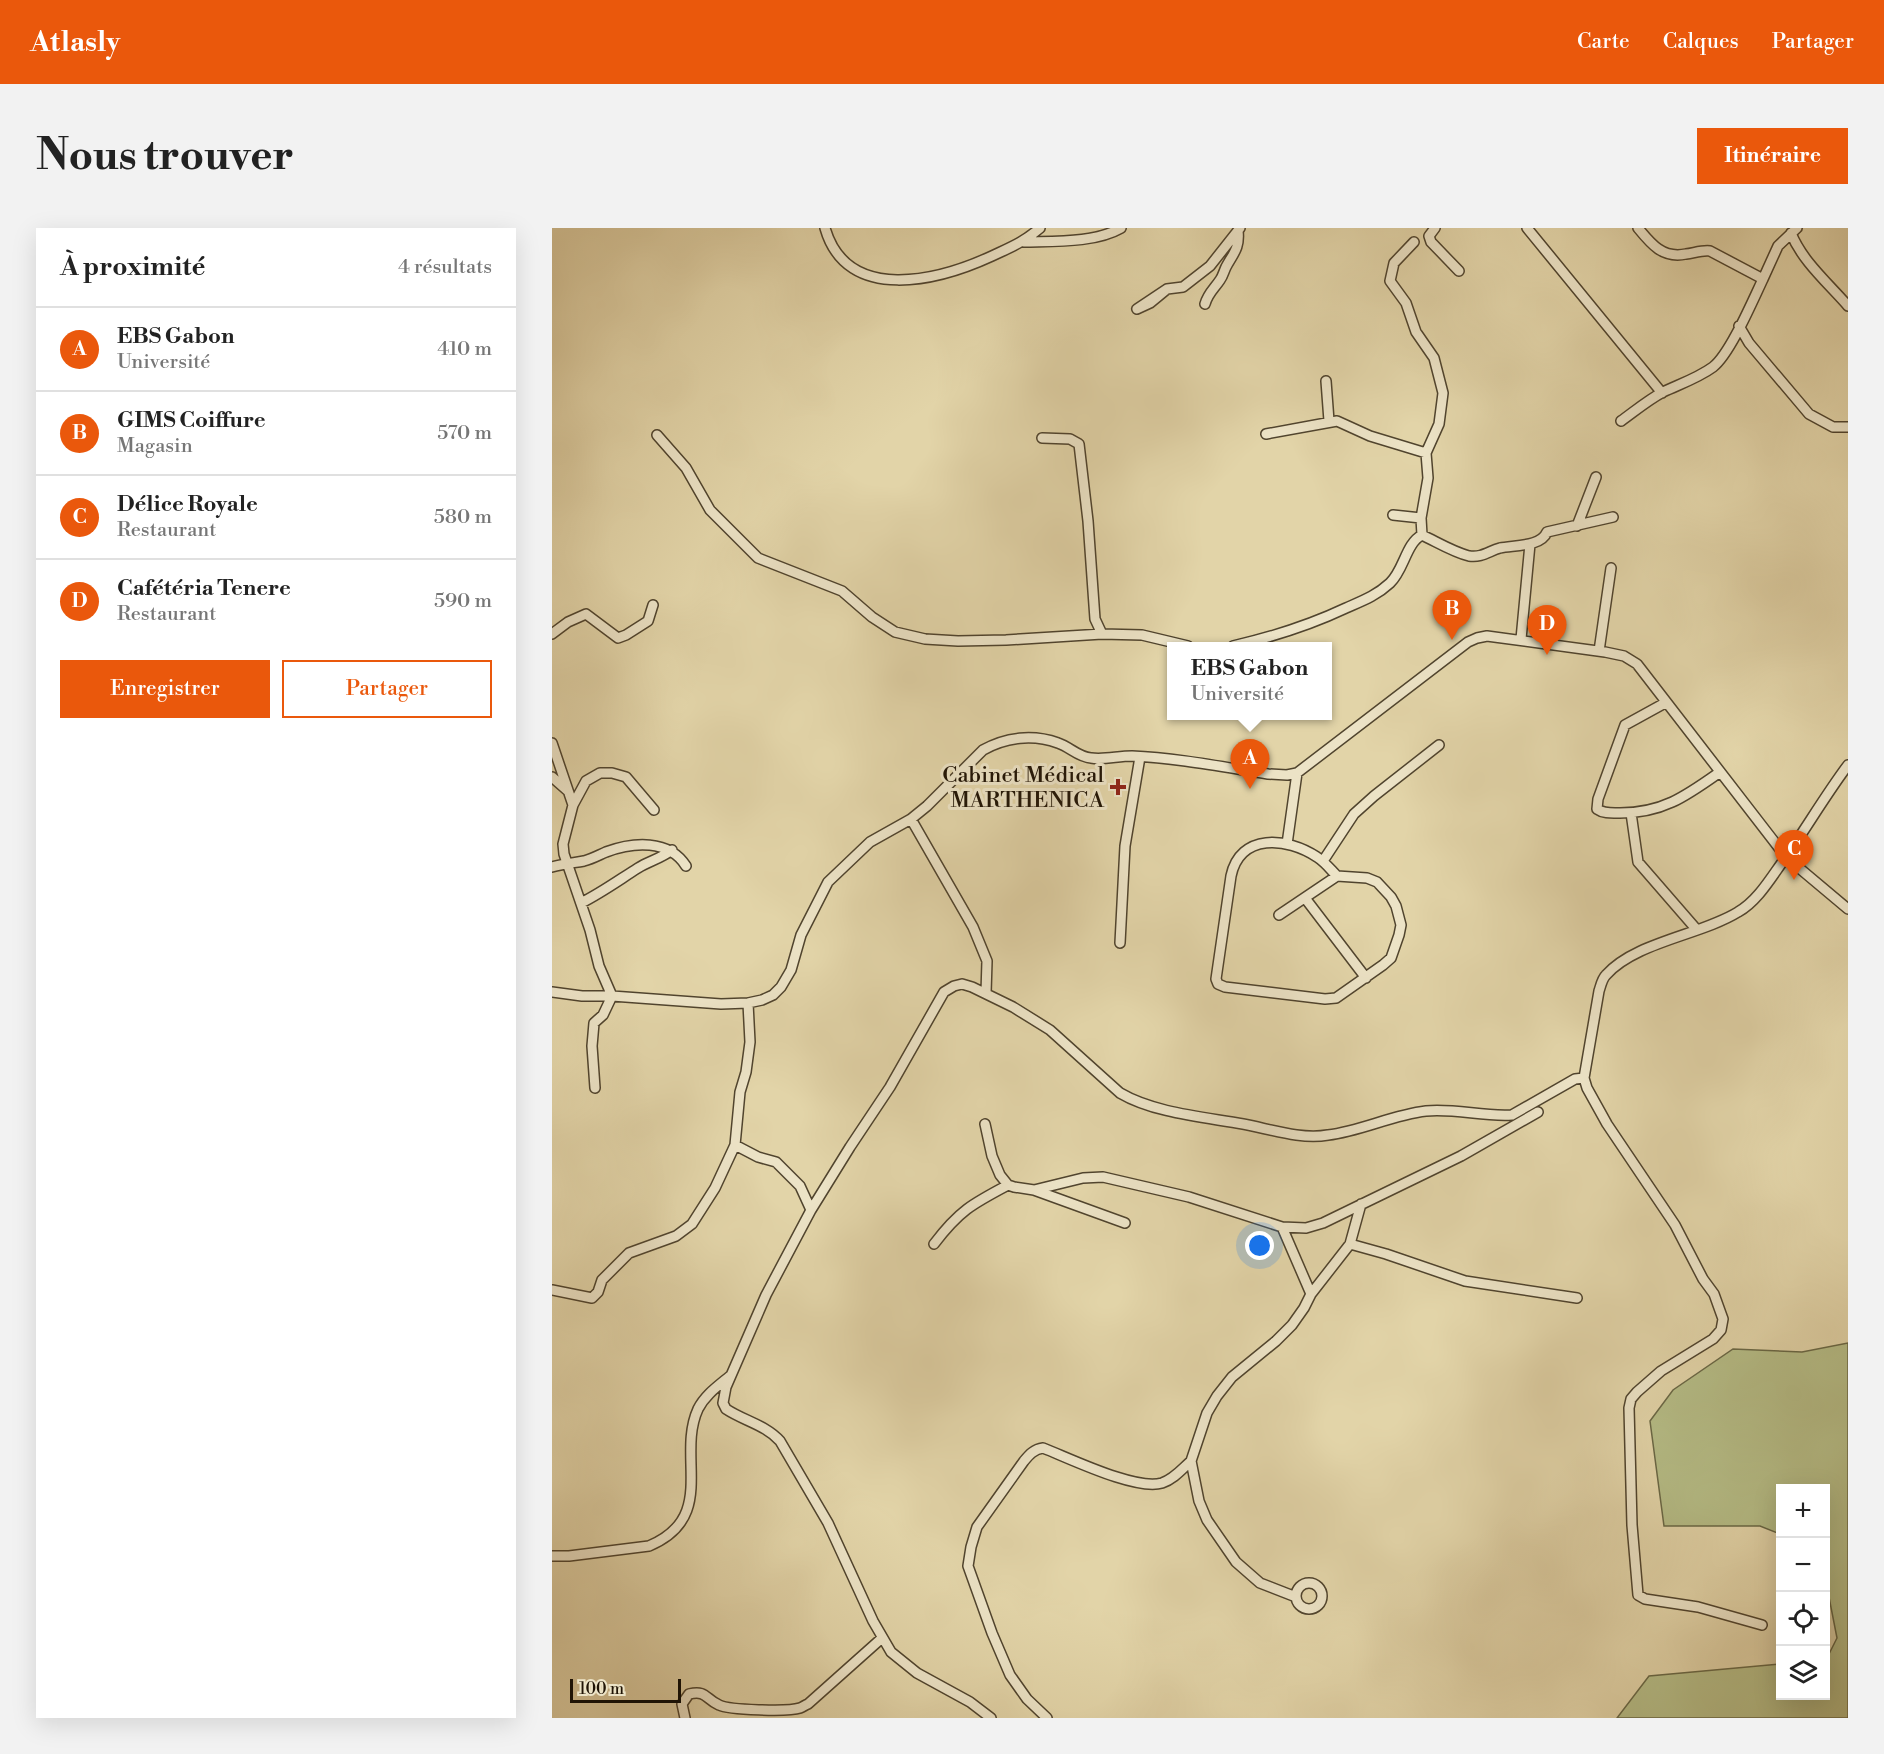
<!DOCTYPE html>
<html lang="fr">
<meta charset="utf-8">
<style>
:root{--surface:#fff;--page:#f2f2f2;--text:#222;--muted:#767676;--line:#e0e0e0;--accent:#ea580c}
body{margin:0;font-family:"Libre Bodoni",serif;background:var(--page);color:var(--text)}
.controls{position:absolute;right:18px;bottom:18px;display:grid;overflow:hidden;border-radius:0px;box-shadow:0 6px 24px #0002}
.controls button{width:54px;height:54px;display:grid;place-items:center;padding:0;border:0;border-bottom:2px solid var(--line);background:var(--surface);color:var(--text);font:30px sans-serif}
.scale{position:absolute;left:18px;bottom:15px;width:111px;box-sizing:border-box;padding-left:6px;border:3px solid #201405;border-top:0;font-size:16px;line-height:21px;white-space:nowrap;color:#201405;-webkit-text-stroke:4px #ece3c6;paint-order:stroke}
.you{position:absolute;left:708px;top:1018px;width:21px;height:21px;margin:-15px;border:4px solid #fff;border-radius:50%;background:#1a73e8;box-shadow:0 0 0 9px #1a73e833}
.badge{display:grid;place-items:center;width:39px;height:39px;border-radius:50%;background:var(--accent);color:#fff;font-size:20px;font-weight:700}
.pin{position:absolute;translate:-50% -50px;filter:drop-shadow(0 2px 3px #0008)}
.pin::after{content:'';position:absolute;top:32px;width:21px;height:18px;background:inherit;clip-path:polygon(0 0,100% 0,50% 100%)}
.popup{position:absolute;left:615px;top:414px;width:165px;height:78px;box-sizing:border-box;display:grid;place-content:center;border-radius:0px;background:var(--surface);filter:drop-shadow(0 2px 4px #0005);font-size:20px;white-space:nowrap;color:var(--muted)}
.popup b{font-size:22px;color:var(--text)}
.popup::after{content:'';position:absolute;left:50%;top:100%;margin-left:-12px;border:12px solid transparent;border-top-color:var(--surface)}
.list{margin:0;padding:0;list-style:none}
h2{display:flex;justify-content:space-between;align-items:center;height:78px;margin:0;padding:0 24px;font-size:26px}
h2 small{font-size:20px;font-weight:400;color:var(--muted)}
.list li{display:grid;grid-template-columns:39px 1fr auto;gap:18px;align-items:center;box-sizing:border-box;height:84px;padding:0 24px;border-top:2px solid var(--line)}
.list b{display:block;font-size:22px;white-space:nowrap}
.list p{margin:0;font-size:20px;white-space:nowrap;color:var(--muted)}
.list em{font-size:20px;font-style:normal;color:var(--muted)}
.actions{display:flex;gap:12px;padding:18px 24px}
.actions a{flex:1;padding:14px 0;border:2px solid var(--accent);border-radius:0px;text-align:center;font-size:21px;color:var(--accent)}
.actions .main{background:var(--accent);color:#fff}
.icon{flex:none;width:33px;height:33px;fill:none;stroke:currentColor;stroke-width:2;stroke-linecap:round;stroke-linejoin:round}
.map{position:relative;flex:none;width:1296px;height:1490px;overflow:hidden;border-radius:0px}
header{display:flex;align-items:center;gap:36px;box-sizing:border-box;height:84px;padding:0 30px;background:var(--accent);color:#fff}
header strong{font-size:28px}
nav{display:flex;gap:33px;margin-inline-start:auto;font-size:21px}
.intro{display:flex;align-items:center;justify-content:space-between;box-sizing:border-box;height:144px;padding:0 36px}
h1{margin:0;font-size:42px}
.button{padding:15px 27px;border-radius:0px;background:var(--accent);color:#fff;font-size:21px;font-weight:700}
main{display:flex;gap:36px;padding:0 36px}
aside{flex:1;background:var(--surface);border-radius:0px;box-shadow:0 6px 24px #0002}
.map>svg:first-child{display:block}
.green{fill:#b5bc86;stroke:#6a6846;stroke-width:1.5}
.lines{fill:none;stroke-linecap:round;stroke-linejoin:round}
.minor-casing{stroke:#50442e;stroke-width:12}
.minor{stroke:#ece3c6;stroke-width:9}
.poi-dot{fill:#8f2418;stroke:#ece3c6;stroke-width:2}
.labels{text-anchor:middle;stroke-width:6;stroke-linejoin:round;paint-order:stroke}
.poi-label{font-size:22px;fill:#201405;stroke:#ece3c6;text-anchor:end}
</style>
<header>
<strong>Atlasly</strong>
<nav><a>Carte</a><a>Calques</a><a>Partager</a></nav>
</header>
<div class="intro"><h1>Nous trouver</h1><a class="button">Itinéraire</a></div>
<main>
<aside>
<h2>À proximité<small>4 résultats</small></h2>
<ul class="list">
<li><span class="badge">A</span><div><b>EBS Gabon</b><p>Université</p></div><em>410 m</em></li>
<li><span class="badge">B</span><div><b>GIMS Coiffure</b><p>Magasin</p></div><em>570 m</em></li>
<li><span class="badge">C</span><div><b>Délice Royale</b><p>Restaurant</p></div><em>580 m</em></li>
<li><span class="badge">D</span><div><b>Cafétéria Tenere</b><p>Restaurant</p></div><em>590 m</em></li>
</ul>
<div class="actions"><a class="main">Enregistrer</a><a>Partager</a></div>
</aside>
<div class="map">
<svg width="1296" height="1490" viewBox="0 0 1296 1490">
<rect width="100%" height="100%" fill="#e2d4a8"/>
<filter id="stains"><feTurbulence type="fractalNoise" baseFrequency=".00333" numOctaves="4"/><feColorMatrix values="0 0 0 0 .2 0 0 0 0 .09 0 0 0 0 .02 0 0 0 .5 -.17"/></filter>
<radialGradient id="worn" r=".72"><stop offset=".6" stop-color="#630" stop-opacity="0"/><stop offset="1" stop-color="#630" stop-opacity=".3"/></radialGradient>
<path class="green" d="M1296 1115V1490H1065L1097 1448 1228 1436V1468H1274V1432L1285 1410 1274 1354V1260H1228V1306L1208 1298H1112L1098 1193 1121 1162 1181 1121 1250 1124Z"/>
<g class="lines">
<defs>
<path id="minor" d="M273 0C295 77 388 52 440 28 459 19 472 14 488 0
M883 0 877 8 879 14 907 43
M975 0 1110 165
M1086 0C1099 16 1111 31 1134 26 1142 25 1150 22 1158 23L1211 51 1226 18 1245 0
M1239 5C1250 33 1276 55 1296 78
M472 14C502 13 543 15 569 0
M862 14 842 35 838 53 854 75 864 104 882 130 891 165 887 196 874 225 876 250 869 290 870 307
M615 61 598 75 585 81 615 61 631 59 658 38 688 0
M653 76C656 65 662 61 668 52 671 48 672 43 674 39 681 26 688 20 686 3
M1187 98 1197 115 1257 186 1281 199H1296
M774 153 777 193
M1069 193C1083 183 1096 172 1111 164 1128 156 1146 150 1161 139 1178 126 1201 72 1211 51
M714 206 785 193 818 208 874 225
M105 207 134 240 158 282 206 330 290 363 320 389 343 404 373 411 406 413 454 412 550 406 590 407 636 418
M490 210 518 211 527 216 536 293 543 391 550 406
M841 287 869 290
M1025 298 1044 249
M0 406 16 394 34 386 66 410 74 407 96 393 101 377
M969 411 978 316
M681 418C720 409 758 397 794 380 810 373 824 368 838 355 852 342 854 315 870 307 885 314 901 324 917 328 930 330 937 323 948 320 962 317 989 319 995 304L1061 289
M1047 423 1059 340
M1113 475 1073 497 1046 571 1045 581C1052 586 1060 585 1068 585 1111 585 1134 568 1168 544
M0 515 21 577 11 616 12 626 38 702 47 738 60 768 51 787 42 795 40 818 43 860
M0 549 16 563
M21 577 34 553 48 545H60L74 549 102 582
M1079 585 1086 634 1145 702
M359 591 421 699 435 733 434 765
M735 616 745 545
M771 633 802 586 822 568 887 517
M0 639C11 636 21 635 32 633 40 631 47 627 54 624 81 614 117 611 134 638
M753 670 814 750
M29 675C49 665 67 652 86 640 97 633 108 631 120 622
M727 687 785 648 815 650 825 654 839 669 844 678 849 697 847 707 839 730 831 737 784 770 773 771 673 759 666 756 664 751 679 648C688 605 735 609 765 629 773 634 779 642 785 648
M568 715 573 618 588 529
M0 764 30 768H60L169 776 196 775 210 772 221 767 229 759 239 742 249 707 276 654 318 614 359 591 375 578 431 522C454 509 481 506 506 515 518 519 526 529 539 530 552 532 566 528 580 528 625 530 671 539 716 546L735 547 745 545 916 414 925 410 935 408 1053 424 1072 428 1085 436 1234 629 1296 681
M433 896 440 928 448 947 456 957 462 959 482 962 531 950 551 949 637 969 730 999 754 1000 771 995 909 928 986 884
M183 917 206 929 224 934 248 958 259 982
M482 962 573 995
M730 999 759 1066
M382 1016C407 983 420 976 456 957
M798 1016 834 1026 913 1053 1025 1070
M0 1062 40 1070 46 1064 50 1052 77 1025 124 1008 140 996 163 960 183 917 188 864 194 844 198 814 196 775
M0 1328H17L97 1318C166 1289 124 1229 146 1181 153 1167 166 1158 178 1148
M744 1368a13 13 0 1 1 26 0a13 13 0 1 1-26 0Z
M744 1369 708 1355 684 1334 655 1292 647 1273 639 1233 655 1185 665 1168 680 1149 724 1113 740 1097 752 1080 759 1066 798 1016 809 976
M1210 1397 1146 1379 1093 1371 1086 1367 1080 1297 1077 1180 1079 1171 1085 1164 1109 1143 1161 1111 1169 1102 1171 1091 1162 1066 1151 1051 1123 997 1055 896 1035 860 1032 850 1047 763C1049 757 1050 751 1054 747 1083 714 1149 707 1186 684 1204 674 1217 653 1229 636 1252 604 1272 569 1296 537
M133 1490 130 1476 137 1466C155 1462 153 1471 167 1477 177 1482 236 1484 248 1480 251 1479 253 1477 256 1476L330 1410
M439 1490 418 1474 365 1445 339 1424 321 1393 276 1295 228 1213C214 1197 192 1193 174 1181L171 1175 174 1159 214 1067 259 982 298 919 338 859 392 764 402 758 410 756 420 759 461 779 498 802 568 865C602 885 652 889 691 896 718 901 749 912 776 907 809 903 840 887 874 883 903 880 931 889 960 887L1023 851 1032 850
M495 1490 475 1471 458 1447 440 1405 416 1338 419 1319 425 1299 472 1233C477 1227 482 1221 491 1220 517 1230 584 1263 610 1255 622 1251 630 1241 639 1233"/>
</defs>
<use href="#minor" class="minor-casing"/>
<use href="#minor" class="minor"/>
</g>
<path class="poi-dot" d="M563 550h6v6h6v6h-6v6h-6v-6h-6v-6h6z"/>
<g class="labels">
<g class="poi-label">
<text x="552" y="554">Cabinet Médical<tspan x="552" dy="25">MARTHENICA</tspan></text>
</g>
</g>
<rect width="100%" height="100%" filter="url(#stains)"/>
<rect width="100%" height="100%" fill="url(#worn)"/>
</svg>
<div class="controls">
<button>+</button>
<button>−</button>
<button><svg class="icon" aria-label="locate" viewBox="0 0 24 24"><circle cx="12" cy="12" r="6"/><path d="M12 2v4M12 18v4M2 12h4M18 12h4"/></svg></button>
<button><svg class="icon" aria-label="layers" viewBox="0 0 24 24"><path d="M12 4l9 5-9 5-9-5zM3 14l9 5 9-5"/></svg></button>
</div>
<div class="scale">100 m</div>
<div class="you"></div>
<div class="pin badge" style="left:698px;top:561px">A</div>
<div class="popup"><b>EBS Gabon</b>Université</div>
<div class="pin badge" style="left:900px;top:412px">B</div>
<div class="pin badge" style="left:1242px;top:652px">C</div>
<div class="pin badge" style="left:995px;top:427px">D</div>
</div>
</main>
